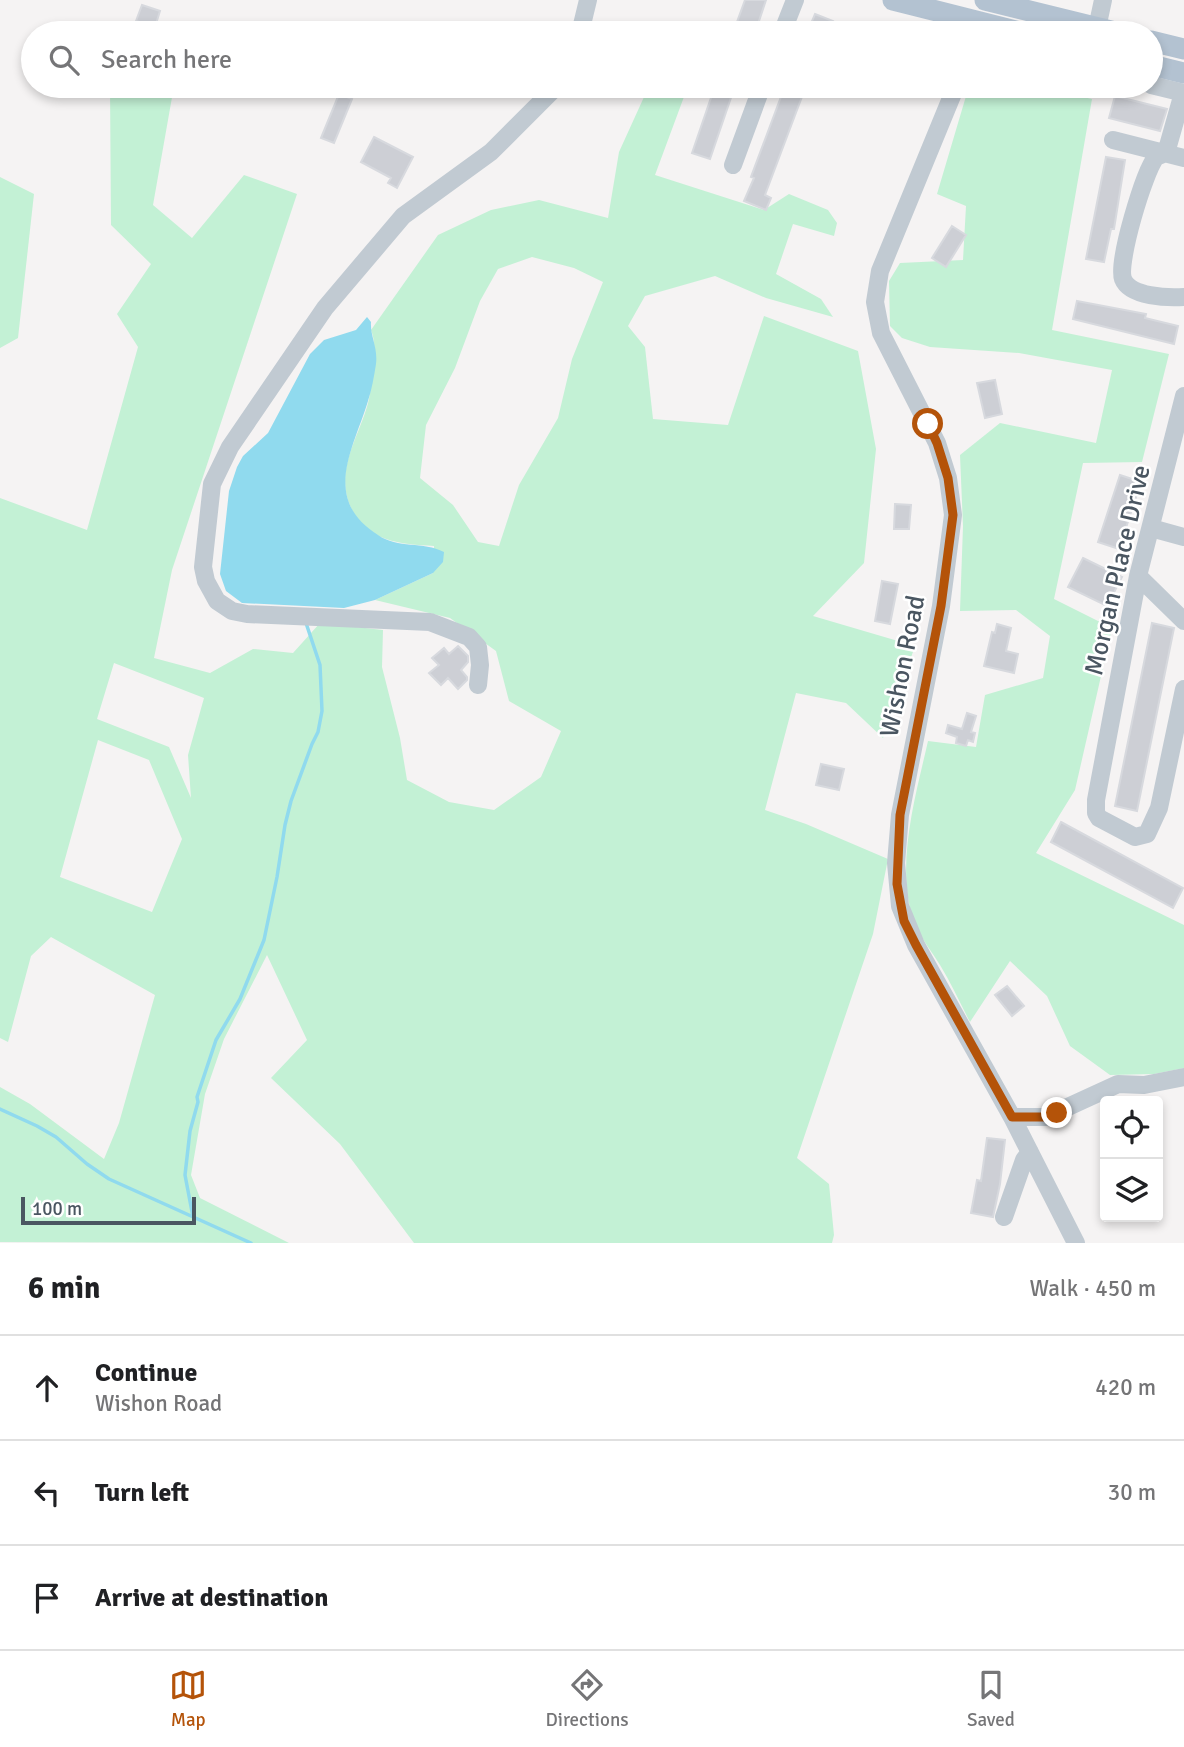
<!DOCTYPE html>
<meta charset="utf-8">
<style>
:root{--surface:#fff;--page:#f6f6f6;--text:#202124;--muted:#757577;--line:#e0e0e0;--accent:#b45309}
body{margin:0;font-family:Signika,sans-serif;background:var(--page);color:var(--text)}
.controls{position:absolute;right:21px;bottom:21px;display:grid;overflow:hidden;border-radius:7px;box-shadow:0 4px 10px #0003}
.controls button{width:63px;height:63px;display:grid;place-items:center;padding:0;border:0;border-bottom:2px solid var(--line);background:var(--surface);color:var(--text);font:35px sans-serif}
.scale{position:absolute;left:21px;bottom:18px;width:175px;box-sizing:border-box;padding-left:7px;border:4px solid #4a5661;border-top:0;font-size:19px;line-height:24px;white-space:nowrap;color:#4a5661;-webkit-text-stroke:5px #fff;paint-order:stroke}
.stop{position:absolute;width:21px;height:21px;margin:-16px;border:5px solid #b45309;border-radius:50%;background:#fff}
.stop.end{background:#b45309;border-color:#fff;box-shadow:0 2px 7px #0008}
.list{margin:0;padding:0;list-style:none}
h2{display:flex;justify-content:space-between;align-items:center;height:91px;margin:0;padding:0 28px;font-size:30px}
h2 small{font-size:23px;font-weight:400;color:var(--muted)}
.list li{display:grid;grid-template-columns:46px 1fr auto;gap:21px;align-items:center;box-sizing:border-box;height:105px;padding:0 28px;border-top:2px solid var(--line)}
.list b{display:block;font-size:26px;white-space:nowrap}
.list p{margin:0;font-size:23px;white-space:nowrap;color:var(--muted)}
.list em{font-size:23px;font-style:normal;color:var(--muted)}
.icon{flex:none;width:38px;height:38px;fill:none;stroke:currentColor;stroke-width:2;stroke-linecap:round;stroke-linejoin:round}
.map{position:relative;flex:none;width:1184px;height:1243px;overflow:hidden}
.search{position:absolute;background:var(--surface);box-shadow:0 4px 10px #0003;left:21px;right:21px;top:21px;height:77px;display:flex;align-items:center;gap:18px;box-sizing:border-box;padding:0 24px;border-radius:38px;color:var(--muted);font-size:26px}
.sheet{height:406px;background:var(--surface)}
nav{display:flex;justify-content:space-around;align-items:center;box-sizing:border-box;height:98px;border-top:2px solid var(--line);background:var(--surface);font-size:19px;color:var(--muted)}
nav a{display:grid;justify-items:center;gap:4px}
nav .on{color:var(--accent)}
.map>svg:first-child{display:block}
.green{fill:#c3f1d5;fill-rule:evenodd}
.water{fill:#90daee}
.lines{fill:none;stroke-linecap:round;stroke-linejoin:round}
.stream{stroke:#90daee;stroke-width:3.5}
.building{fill:#cdcfd5;stroke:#d7d9de;stroke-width:2}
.minor{stroke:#c1cad2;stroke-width:18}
.major{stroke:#b3c2d1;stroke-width:21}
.route{stroke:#b45309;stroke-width:9}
.labels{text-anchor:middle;stroke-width:5;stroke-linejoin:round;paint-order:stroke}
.street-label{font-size:26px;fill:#4a5661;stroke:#fff}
</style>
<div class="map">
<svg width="1184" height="1243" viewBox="0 0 1184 1243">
<rect width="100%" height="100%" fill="#f5f3f3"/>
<path class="green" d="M110 86H174L153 205 192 238 244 175 297 194 172 570 154 658 210 673 253 649 293 653 320 623 383 630 382 667 400 738 407 780 449 802 494 810 541 777 561 731 509 701 496 651 450 618 375 600 433 573 434 546C400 544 368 542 351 508 333 469 361 435 369 399 371 389 372 377 373 367 374 353 376 343 371 330L438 235 491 210 539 200 608 218 619 152 649 86H688L655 175 764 210 789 194 828 210 837 223 834 236 793 224 776 274 821 299 833 317 766 298 715 276 645 296 628 326 645 347 653 419 728 425 764 316 858 351 876 449 864 563 813 616 915 646 883 738 846 703 796 693 765 810 806 824 888 859 873 934 797 1158 829 1184 834 1235 832 1243H414L340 1144 271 1078 307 1040 267 955 224 1039 205 1094 191 1175 200 1198 289 1243 0 1242V1087L30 1104 104 1159 119 1123 155 995 51 937 31 956 8 1042 0 1038V498L87 530 138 347 117 314 151 264 111 225ZM532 257 574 268 603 282 572 359 558 418 519 485 499 546 478 542 453 505 420 478 426 425 455 368 480 301 498 269ZM114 663 204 698 188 755 191 798 169 747 97 719ZM98 740 149 760 182 839 152 912 60 877Z
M969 86H1033L1092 99 1052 330 1169 354 1142 462 1083 463 1054 599 1112 628 1075 790 1036 853 1184 925V1068L1154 1074 1110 1075 1070 1046 1047 996 1010 961 970 1022C960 1003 951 983 940 965 932 952 923 941 917 928 892 874 916 795 928 741L976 747 985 695 1043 678 1050 636 1016 610 960 611 963 526 960 455 1000 423 1096 443 1112 370 1019 353 930 347 902 338 890 326 889 281 900 263 963 260 966 206 937 194Z
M0 177 34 194 18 338 0 348Z"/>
<path class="water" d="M367 317 371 322C370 336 378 347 376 364 374 376 372 389 368 401 353 450 321 499 378 535 398 549 423 541 444 552L443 562 433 573 375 600 344 608 242 603 226 591 220 574 229 491 237 467 243 456 268 433 310 354 324 340 356 330Z"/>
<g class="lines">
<path class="stream" d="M0 1109 37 1126 56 1137 87 1164 109 1179 251 1243
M193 1217 185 1175 190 1131 198 1102 197 1097 216 1040 240 999 264 940 277 877 285 825 291 801 312 744 318 732 322 711 320 665 306 623"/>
</g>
<path class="building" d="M745 0H766L755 33H733Z
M142 5 160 11 155 27 136 21Z
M815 14 833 21 829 33H807Z
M715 86H735L710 159 692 153Z
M785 86H806L765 195 771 198 766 210 744 201 754 178 751 177Z
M339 94 352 99 334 143 321 138Z
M1115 96 1167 109 1160 131 1109 118Z
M374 137 413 157 397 188 388 183 391 178 361 162Z
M1106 157 1125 160 1114 229H1111L1104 262 1086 259Z
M952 226 966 235 946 267 932 258Z
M1077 301 1146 314 1145 318 1178 326 1174 344 1073 319Z
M995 380 1002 414 985 418 977 383Z
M1120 475 1141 482 1119 549 1098 542Z
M895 504 911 505 909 529H894Z
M1083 558 1122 577 1107 606 1068 587Z
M882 581 898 584 890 624 875 621Z
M1152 623 1174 628 1137 811 1115 806Z
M997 624 1011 628 1006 651 1018 654 1014 673 984 666 992 632 995 633Z
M458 646 468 656V662L461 670 467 677V680L458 689 448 678 441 685 429 673 439 665 432 658 444 648 449 654Z
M967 713 976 716 971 732 975 733 973 742 968 740 966 746 956 743 957 737 946 733 948 725 962 729Z
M821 764 844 769 839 790 816 785Z
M1061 822 1183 888 1173 908 1051 842Z
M1007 986 1024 1006 1012 1016 995 995Z
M987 1138 1005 1140 1000 1184 993 1217 971 1213 977 1180 981 1181Z"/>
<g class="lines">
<path class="minor" d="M1097 28 1103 0
M580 33 588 0
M782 33 795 0
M1151 85 1184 93
M956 86 880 271 875 302 881 333 937 443 948 478 953 515 941 606 900 815 896 863 900 906 916 945 1012 1117 1076 1243
M1183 93 1166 153 1156 157C1144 172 1117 262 1123 279 1130 297 1168 298 1184 297
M1113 140 1184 158
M733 165 762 86
M1184 396 1138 576 1096 800V813L1099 818 1135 837 1147 834 1159 808 1184 689
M1151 528 1184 537
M1138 576 1184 621
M478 685 480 665 478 647 469 637 430 622 247 614 232 611 217 601 206 581 203 567 212 484 230 447 325 308 403 216 491 152 557 86
M1012 1117H1046L1118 1084 1144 1085 1184 1077
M1004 1217 1024 1160 1030 1152"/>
<path class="major" d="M893 0 1024 33
M985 0 1119 33
M1151 41 1184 49
M1151 65 1184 73"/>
</g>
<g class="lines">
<path class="route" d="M928 424 937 443 948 478 953 515 941 606 900 815 897 884 904 921 916 945 1012 1117H1046L1057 1113"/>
</g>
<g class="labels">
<g class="street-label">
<text transform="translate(1117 570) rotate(-77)" y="9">Morgan Place Drive</text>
<text transform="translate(902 666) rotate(-79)" y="9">Wishon Road</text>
</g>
</g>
</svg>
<div class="controls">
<button><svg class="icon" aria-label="locate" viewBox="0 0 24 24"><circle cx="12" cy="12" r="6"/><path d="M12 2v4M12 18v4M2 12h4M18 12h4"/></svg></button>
<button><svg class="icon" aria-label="layers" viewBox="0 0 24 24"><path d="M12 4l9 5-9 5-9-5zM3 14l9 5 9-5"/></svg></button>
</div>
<div class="scale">100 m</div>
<div class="stop" style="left:928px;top:424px"></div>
<div class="stop end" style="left:1057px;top:1113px"></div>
<div class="search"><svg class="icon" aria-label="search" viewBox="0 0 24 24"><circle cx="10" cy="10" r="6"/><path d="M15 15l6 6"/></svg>Search here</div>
</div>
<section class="sheet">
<h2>6 min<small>Walk · 450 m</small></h2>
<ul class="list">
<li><svg class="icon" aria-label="ahead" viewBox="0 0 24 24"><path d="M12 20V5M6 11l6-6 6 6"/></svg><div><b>Continue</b><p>Wishon Road</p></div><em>420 m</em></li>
<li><svg class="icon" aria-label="left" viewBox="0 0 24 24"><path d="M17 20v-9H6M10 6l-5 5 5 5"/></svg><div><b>Turn left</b></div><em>30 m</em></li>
<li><svg class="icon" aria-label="arrive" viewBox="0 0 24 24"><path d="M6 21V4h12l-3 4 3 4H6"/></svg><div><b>Arrive at destination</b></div></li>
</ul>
</section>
<nav>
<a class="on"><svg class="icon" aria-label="map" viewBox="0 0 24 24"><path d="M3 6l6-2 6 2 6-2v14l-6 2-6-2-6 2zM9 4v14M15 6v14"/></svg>Map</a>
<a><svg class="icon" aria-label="directions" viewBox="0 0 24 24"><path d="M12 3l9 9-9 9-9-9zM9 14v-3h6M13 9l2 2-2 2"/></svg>Directions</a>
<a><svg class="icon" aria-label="saved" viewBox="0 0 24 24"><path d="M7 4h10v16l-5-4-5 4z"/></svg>Saved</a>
</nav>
